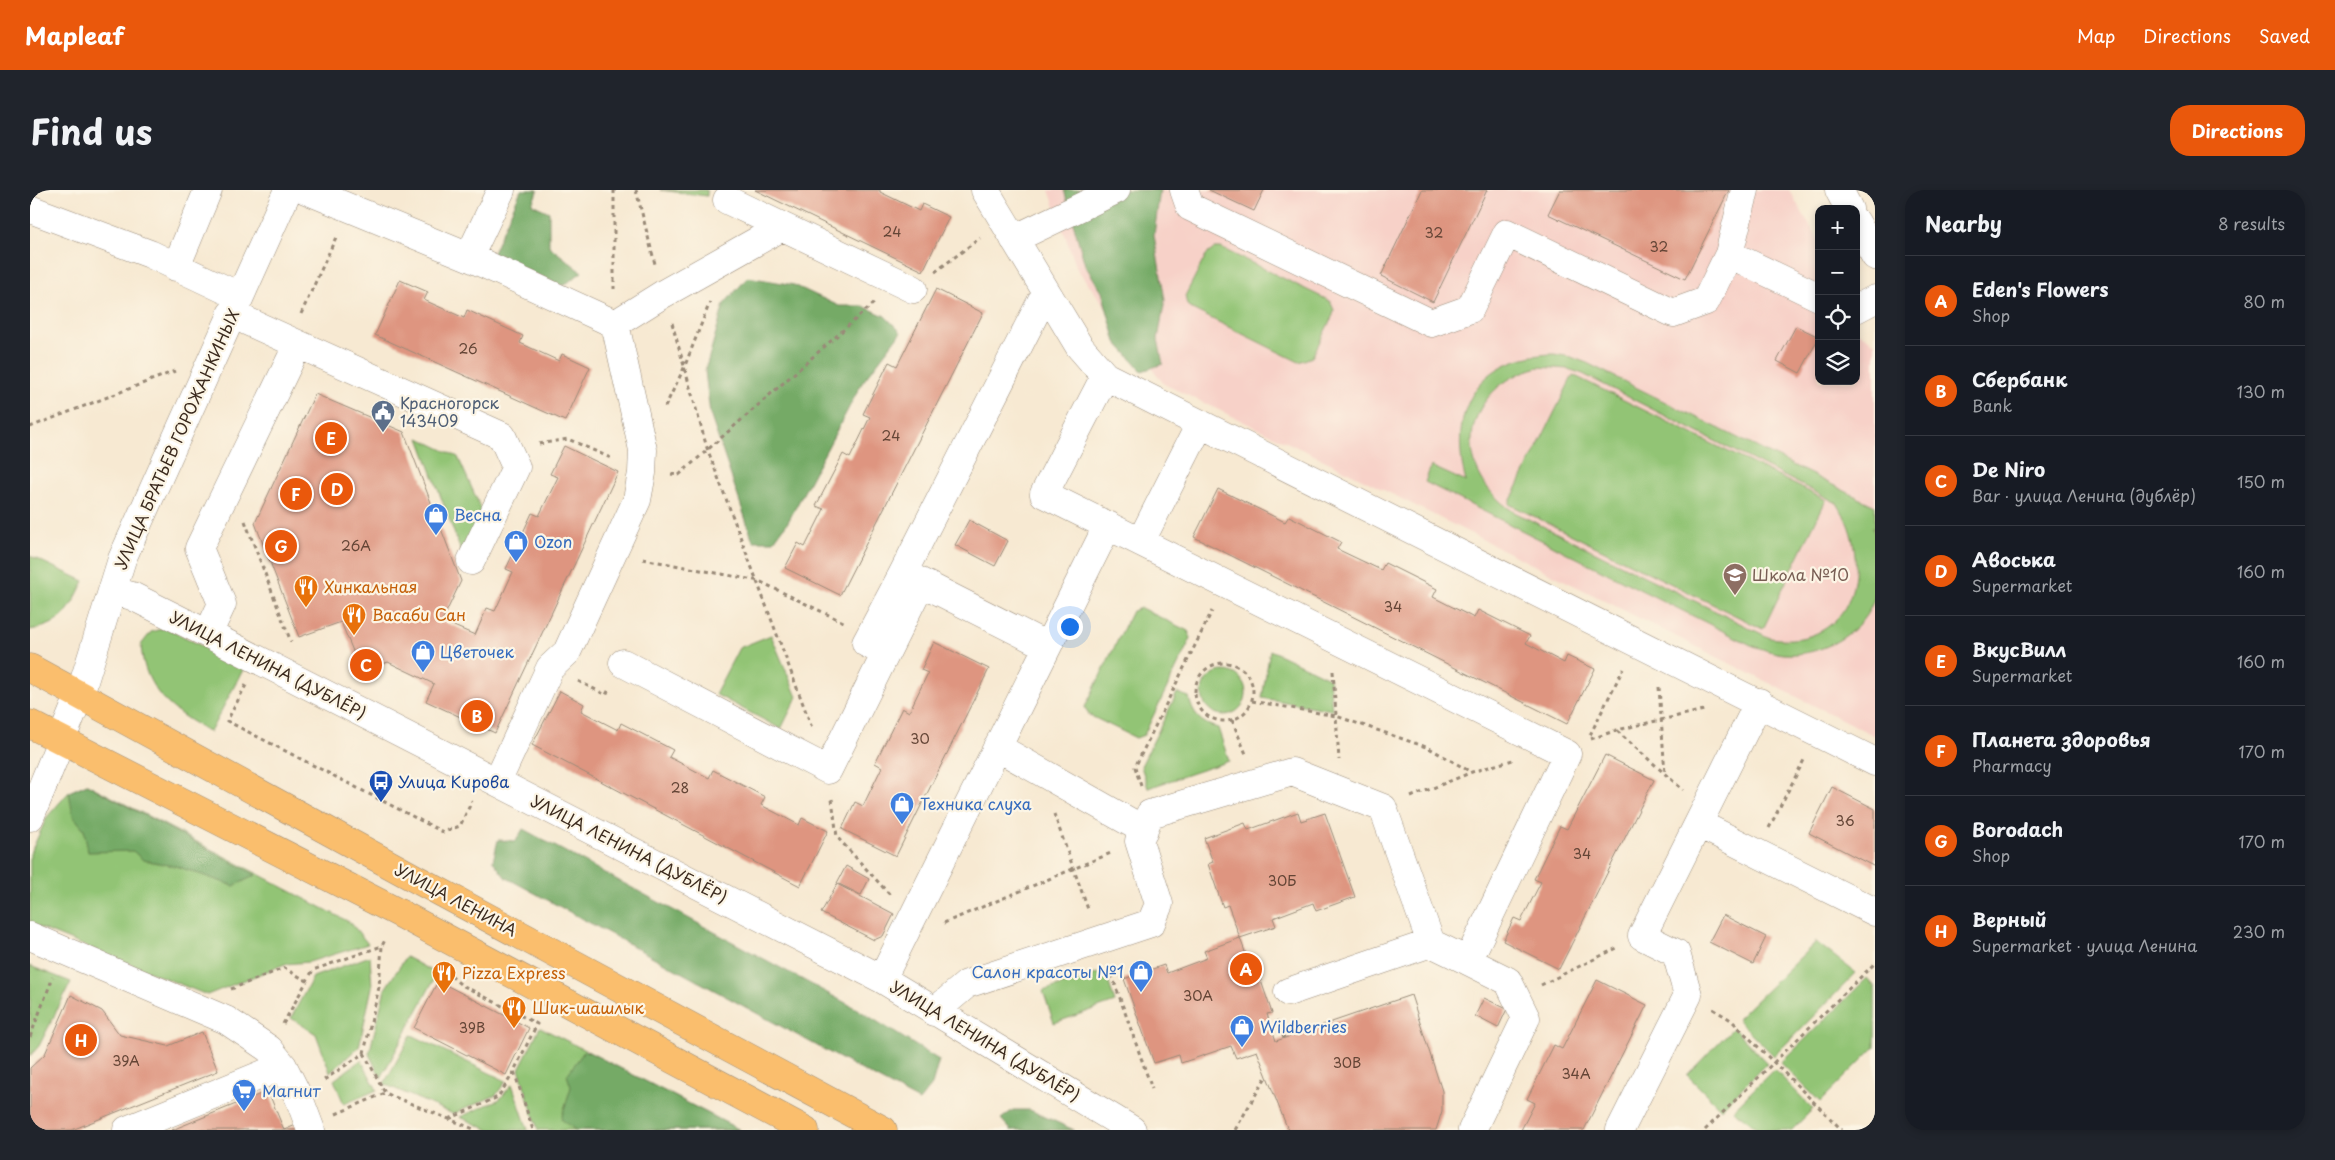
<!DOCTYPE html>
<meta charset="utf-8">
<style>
:root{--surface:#171b24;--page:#20242c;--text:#f1f3f6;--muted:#9ea1a6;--line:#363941;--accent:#ea580c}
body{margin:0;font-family:"Playpen Sans",sans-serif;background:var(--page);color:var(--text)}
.controls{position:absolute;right:15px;top:15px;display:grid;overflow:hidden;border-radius:10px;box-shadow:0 2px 8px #0003}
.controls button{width:45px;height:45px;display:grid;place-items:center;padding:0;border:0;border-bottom:1px solid var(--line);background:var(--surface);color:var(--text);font:25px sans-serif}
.you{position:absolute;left:1039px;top:436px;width:18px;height:18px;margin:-12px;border:4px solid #fff;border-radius:50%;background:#1a73e8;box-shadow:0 0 0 8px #1a73e833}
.badge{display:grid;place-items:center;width:32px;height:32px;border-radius:50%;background:var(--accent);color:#fff;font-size:16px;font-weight:700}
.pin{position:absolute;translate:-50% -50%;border:2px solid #fff;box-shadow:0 1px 5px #0006}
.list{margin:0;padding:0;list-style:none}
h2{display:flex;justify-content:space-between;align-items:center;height:65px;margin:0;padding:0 20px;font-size:21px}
h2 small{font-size:16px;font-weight:400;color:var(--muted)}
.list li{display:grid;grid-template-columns:32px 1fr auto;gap:15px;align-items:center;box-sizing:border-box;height:90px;padding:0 20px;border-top:1px solid var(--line)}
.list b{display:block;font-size:19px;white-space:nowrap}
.list p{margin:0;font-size:16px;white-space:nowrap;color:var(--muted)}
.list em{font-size:16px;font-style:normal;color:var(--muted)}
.icon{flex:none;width:28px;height:28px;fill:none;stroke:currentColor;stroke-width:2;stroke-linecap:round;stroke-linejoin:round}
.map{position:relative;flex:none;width:1845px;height:940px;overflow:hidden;border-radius:20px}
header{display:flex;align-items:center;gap:30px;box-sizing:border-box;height:70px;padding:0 25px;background:var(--accent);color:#fff}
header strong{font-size:24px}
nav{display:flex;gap:28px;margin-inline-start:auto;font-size:18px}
.intro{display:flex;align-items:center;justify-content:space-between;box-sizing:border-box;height:120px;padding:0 30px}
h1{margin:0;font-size:35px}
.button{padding:12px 22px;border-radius:20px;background:var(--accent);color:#fff;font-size:18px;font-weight:700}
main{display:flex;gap:30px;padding:0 30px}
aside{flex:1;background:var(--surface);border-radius:20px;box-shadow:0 2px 8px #0003}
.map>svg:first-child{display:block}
.built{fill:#f7d1c8}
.green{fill:#92c474;stroke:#667749;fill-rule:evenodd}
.forest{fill:#75aa66;stroke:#586a42}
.building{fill:#de9580}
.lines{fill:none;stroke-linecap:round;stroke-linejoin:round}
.minor-casing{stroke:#998a78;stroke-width:29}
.major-casing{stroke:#998a78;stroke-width:29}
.path{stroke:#998a78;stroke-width:3;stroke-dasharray:4 4;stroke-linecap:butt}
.minor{stroke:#fff;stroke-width:28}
.major{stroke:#fabe6d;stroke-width:28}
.labels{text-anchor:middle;stroke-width:4.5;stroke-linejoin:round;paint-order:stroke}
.number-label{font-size:14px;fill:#644536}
.service-label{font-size:16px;fill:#4e5e75;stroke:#fcf5e5;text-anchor:start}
.street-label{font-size:16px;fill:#3b2a1e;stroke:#fcf5e5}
.shop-label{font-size:16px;fill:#366cbe;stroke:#fcf5e5;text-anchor:start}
.education-label{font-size:16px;fill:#785e54;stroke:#fcf5e5;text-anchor:start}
.food-label{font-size:16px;fill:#c56008;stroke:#fcf5e5;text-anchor:start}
.transit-label{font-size:16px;fill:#164399;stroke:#fcf5e5;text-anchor:start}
</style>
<header>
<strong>Mapleaf</strong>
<nav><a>Map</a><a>Directions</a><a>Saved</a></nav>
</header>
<div class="intro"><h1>Find us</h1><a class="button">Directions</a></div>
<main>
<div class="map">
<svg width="1845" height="940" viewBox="0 0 1845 940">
<rect width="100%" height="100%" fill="#fcf5e5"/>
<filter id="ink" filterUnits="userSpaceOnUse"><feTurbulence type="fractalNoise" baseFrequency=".02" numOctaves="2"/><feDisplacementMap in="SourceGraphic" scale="10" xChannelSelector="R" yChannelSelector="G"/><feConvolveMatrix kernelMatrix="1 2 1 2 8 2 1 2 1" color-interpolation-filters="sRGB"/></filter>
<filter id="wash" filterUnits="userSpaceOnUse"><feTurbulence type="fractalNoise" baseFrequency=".0096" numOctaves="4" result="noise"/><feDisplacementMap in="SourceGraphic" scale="20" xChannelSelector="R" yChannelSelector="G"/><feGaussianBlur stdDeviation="1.12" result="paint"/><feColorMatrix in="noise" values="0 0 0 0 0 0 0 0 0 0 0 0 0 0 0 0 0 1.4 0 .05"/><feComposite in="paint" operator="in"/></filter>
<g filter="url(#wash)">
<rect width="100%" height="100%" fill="#f7e9d2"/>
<path class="built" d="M1019 0H1759L1789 51V191H1826V141L1845 153V546L1286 266 1134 194 1047 79Z"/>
<path class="green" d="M630 0H677V6Z
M1185 58H1191L1300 111 1304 120 1303 125 1282 167 1269 172 1162 119 1157 115 1155 106 1176 65Z
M1524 164 1541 167 1557 173 1845 316V338L1842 337 1845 344C1845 362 1845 389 1845 406 1835 443 1790 467 1754 464 1743 463 1732 459 1721 455L1395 292 1401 276 1436 292C1417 221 1447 166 1524 164ZM1509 177 1538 179 1553 184 1807 313C1845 372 1825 461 1740 448L1484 322C1418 279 1432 196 1509 177Z
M1543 185 1796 310 1733 439 1479 314Z
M389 248 428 267 452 321 432 364Z
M0 366 54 391C39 420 35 434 0 440Z
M1111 418 1158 441 1161 448 1114 545 1106 548 1059 525 1055 517 1102 421Z
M134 438 145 442 214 478 180 542C143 522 114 501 111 455L121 442Z
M741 445 767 507 751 539 685 504 709 458Z
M1240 460 1299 488 1302 520 1232 508Z
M1172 503a22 22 0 1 1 44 0a22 22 0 1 1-44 0Z
M1147 503 1159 507C1162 524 1171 534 1188 538L1199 571 1118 598 1111 576Z
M57 594 321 733 338 754 279 772 255 774 177 805 0 734V664L17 627 39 602Z
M1786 752 1826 783 1744 866 1707 829Z
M340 766 342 797 329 857 300 882 286 844 261 828 283 787Z
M376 767 407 784 351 888 339 864 355 799Z
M0 776 41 792 9 856 0 866Z
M1075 781 1085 812 1024 833 1013 801Z
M1837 788 1845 797V857L1790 912 1751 873Z
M510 837 710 940H508L489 879Z
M1703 838 1737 873 1691 919 1657 885Z
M381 845 384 846 476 891 466 905 423 924 354 894Z
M331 870 347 900 314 914 304 890Z
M1744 879 1783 919 1762 940H1730L1703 920Z
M482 894 498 940H459L430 927 470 909Z"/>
<path class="forest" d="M491 0H508L502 14 519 22V56L552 82 533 96 462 65Z
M1034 0H1130L1124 45 1135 110 1128 149 1133 174 1112 181 1086 152 1072 102 1055 75Z
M718 87 764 95 809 116H833L855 126 871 142 832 193 758 332 744 351H723L680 224 675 181 694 114Z
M57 594 67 600 226 685 204 696 149 677 113 670 103 661 58 662 54 639 43 626 39 602Z
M493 639 827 819 909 870 902 895 889 911 475 687 463 671 468 650 486 651Z
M555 860 710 940H545L531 929 541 897 537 885Z
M983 920H1000L1044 940H981L971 929Z"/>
<g id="blocks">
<path class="building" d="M725 0H850V2L889 21 892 14 919 27 893 81Z
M1179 0H1234L1224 21Z
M1392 0H1457L1403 112 1351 86Z
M1530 0H1699L1655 89 1518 24Z
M370 90 398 102 394 110 434 128 437 120 493 146 490 153 529 171 532 164 560 177 535 231 345 145Z
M906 99 953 123 810 405 755 378 768 353 775 357 794 319 786 316 813 264 820 268 840 227 833 224 859 172 867 176Z
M1766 136 1789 147 1770 183 1747 171Z
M285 204 374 242 431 391 412 431 445 445 457 418 465 421 483 382 476 379 502 323 509 326 528 287 520 284 534 256 588 282 465 543 396 511 404 494 358 472 332 483 311 432 269 447 225 333Z
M1188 299 1255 332 1259 326 1311 352 1307 359 1351 380 1355 373 1407 399 1403 407 1444 428 1448 420 1500 446 1496 453 1534 473 1537 466 1565 479 1537 534 1164 347Z
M939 330 978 351 965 376 925 355Z
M904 452 959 479 866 666 812 639 825 612 833 616 852 577 845 573 872 518 879 522 898 483 891 480Z
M530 501 554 514 551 521 588 540 591 533 643 560 639 567 679 588 683 580 735 607 731 615 769 635 772 628 798 641 770 696 502 555Z
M1575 565 1624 590 1529 779 1473 751 1484 728 1491 731 1511 692 1504 689 1530 636 1537 639Z
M1802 597 1845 619V677L1779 643Z
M1268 622 1271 631 1295 623 1325 707 1286 721 1283 713 1243 728 1246 736 1210 748 1198 715 1193 717 1178 674 1183 672 1174 648 1215 633 1218 640Z
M816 676 839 689 831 705 807 693Z
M807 694 864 724 853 746 844 750 791 723Z
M1693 725 1736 747 1723 774 1679 752Z
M1210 748 1222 781 1227 779 1242 823 1237 824 1246 851 1381 805 1412 901V921L1406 940H1258L1227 861 1206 868 1201 856 1151 873 1149 865 1124 873 1094 789 1134 775 1137 783 1177 768 1174 761Z
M1567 790 1617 815 1554 940H1491L1505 913 1497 909 1524 855 1532 859Z
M408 791 499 838 476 885 384 838Z
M41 805 72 821 90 845 138 856 172 842 188 881 42 940H0V878L15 864Z
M1454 808 1477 819 1468 838 1445 826Z
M238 901 254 940 266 935 269 940H142Z"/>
</g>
</g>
<g filter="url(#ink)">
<use href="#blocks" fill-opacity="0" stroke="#998a78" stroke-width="1"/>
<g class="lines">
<defs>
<path id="minor" d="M276 0 439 67 585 134 613 260 612 283 607 310 537 462 520 478 467 592
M955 0 1049 156 1075 186 1845 572
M1154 0 1160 17 1401 133 1440 119 1477 43 1643 123 1676 111 1699 64 1715 0
M1809 0 1819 19
M697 10 883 99
M0 19 120 64 209 106
M1826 32 1845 66
M984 49 1086 0
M1699 64 1789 107
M439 67 471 0
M146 77 178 0
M1826 119 1845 109
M201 124 472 246 486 277 441 371
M585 134 633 104 752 37
M1075 186 1014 304 1537 564 1438 771 1478 791 1496 828 1442 940
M1111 351 1170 234
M873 383 1016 102
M83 401 102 406 178 444 852 789 1102 940
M178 444 192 414 169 358 268 154
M856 463 891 393
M593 473 798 580 856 463 836 453 873 383 1017 456
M967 557 1114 640
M0 627 50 504 92 369 258 0
M1669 634 1845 722
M0 746 196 830 239 859 253 876 269 908 281 940
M852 789 1078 335
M1258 802 1401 753
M904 822 937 794 1121 733 1129 714 1109 651 1120 624 1262 582 1353 618 1401 753 1438 771
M97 940 253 876
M1590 940 1658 805 1646 763 1612 746 1729 512"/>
<path id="major" d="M0 478 388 690 853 940
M0 534 369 723 775 940"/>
</defs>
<use href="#minor" class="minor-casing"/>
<use href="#major" class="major-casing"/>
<path class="path" d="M584 0V99
M606 0 625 74
M905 82 950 48
M271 124 307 45
M642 133 677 258 782 538
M635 217 654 178 680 112
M0 237 145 181
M509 254 538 249 583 269
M641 284 649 285 845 112
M215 331 261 452
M613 369 729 391 815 433
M1165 502a29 29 0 1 1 58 0a29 29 0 1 1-58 0Z
M1303 481 1309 570
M548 491 576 505 579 499
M216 495 197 531 413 642 430 636 442 611
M1629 497 1635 584
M1222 511 1306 526 1399 558 1441 582
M1202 530 1216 564
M1587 541 1653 600
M1560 545 1593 479
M1561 549 1587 540 1674 520
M1111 596 1105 577 1182 421
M1381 607 1442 582 1483 570
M802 609 807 647 861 706
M1024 624 1059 722
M1739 638 1774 570
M914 733 1081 663
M1079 777 1122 899
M421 786 430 794 507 834 484 881 503 940
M1511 795 1587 758
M201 799 254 778 277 791
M1683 819 1701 830 1812 940
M1247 830 1254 848
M253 834 283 780 352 756 356 748
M0 847 23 787
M334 863 355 903
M294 890 334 863 349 797 352 756
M306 924 355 903 446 940
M419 929 468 907 484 882
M1205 940 1237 885
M1675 940 1845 773"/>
<use href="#minor" class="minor"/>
<use href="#major" class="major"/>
</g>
</g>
<defs>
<symbol id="civic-pin" viewBox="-11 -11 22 30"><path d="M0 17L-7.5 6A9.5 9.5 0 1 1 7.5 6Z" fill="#5c6f8a" stroke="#fcf5e5"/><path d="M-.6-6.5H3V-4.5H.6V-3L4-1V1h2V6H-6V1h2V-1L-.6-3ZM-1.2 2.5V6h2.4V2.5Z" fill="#fff"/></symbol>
<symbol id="shop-pin" viewBox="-11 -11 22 30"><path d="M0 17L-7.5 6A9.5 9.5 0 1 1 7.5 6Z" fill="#3f7fe0" stroke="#fcf5e5"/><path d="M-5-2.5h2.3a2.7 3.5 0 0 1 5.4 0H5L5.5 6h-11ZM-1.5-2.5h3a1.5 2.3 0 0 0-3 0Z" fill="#fff"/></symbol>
<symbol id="school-pin" viewBox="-11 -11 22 30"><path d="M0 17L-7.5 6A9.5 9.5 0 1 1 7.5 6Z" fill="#8d6e63" stroke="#fcf5e5"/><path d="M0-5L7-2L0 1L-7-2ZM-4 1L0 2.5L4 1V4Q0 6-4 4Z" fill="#fff"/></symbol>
<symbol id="restaurant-pin" viewBox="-11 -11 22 30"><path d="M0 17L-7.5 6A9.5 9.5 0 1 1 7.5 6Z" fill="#e8710a" stroke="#fcf5e5"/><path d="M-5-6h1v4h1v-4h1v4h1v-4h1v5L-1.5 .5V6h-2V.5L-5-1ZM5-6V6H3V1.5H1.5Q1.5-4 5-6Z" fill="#fff"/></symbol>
<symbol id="bus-pin" viewBox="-11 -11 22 30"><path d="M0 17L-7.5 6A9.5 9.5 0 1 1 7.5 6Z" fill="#1a4fb4" stroke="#fcf5e5"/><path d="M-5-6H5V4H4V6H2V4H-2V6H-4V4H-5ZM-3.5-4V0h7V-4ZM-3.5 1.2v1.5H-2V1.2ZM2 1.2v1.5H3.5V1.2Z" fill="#fff"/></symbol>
<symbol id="supermarket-pin" viewBox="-11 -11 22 30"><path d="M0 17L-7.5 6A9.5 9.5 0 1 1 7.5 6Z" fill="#3f7fe0" stroke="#fcf5e5"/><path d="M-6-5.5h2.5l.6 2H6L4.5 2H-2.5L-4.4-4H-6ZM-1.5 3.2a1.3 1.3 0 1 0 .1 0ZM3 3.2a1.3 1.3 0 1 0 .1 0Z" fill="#fff"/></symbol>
</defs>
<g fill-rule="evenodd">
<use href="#civic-pin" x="339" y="208" width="28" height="38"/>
<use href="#shop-pin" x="392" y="311" width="28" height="38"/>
<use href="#shop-pin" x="472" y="338" width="28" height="38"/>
<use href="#school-pin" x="1691" y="371" width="28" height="38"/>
<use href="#restaurant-pin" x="262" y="383" width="28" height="38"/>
<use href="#restaurant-pin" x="310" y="411" width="28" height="38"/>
<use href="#shop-pin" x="379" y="448" width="28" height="38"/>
<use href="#bus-pin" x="337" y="578" width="28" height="38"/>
<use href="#shop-pin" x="858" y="600" width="28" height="38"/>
<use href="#shop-pin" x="1097" y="768" width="28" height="38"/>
<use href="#restaurant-pin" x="400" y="769" width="28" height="38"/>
<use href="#restaurant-pin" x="470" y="804" width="28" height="38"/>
<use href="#shop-pin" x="1198" y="823" width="28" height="38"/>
<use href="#supermarket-pin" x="200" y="887" width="28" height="38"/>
</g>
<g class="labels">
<g class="number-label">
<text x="862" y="47">24</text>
<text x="1404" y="48">32</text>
<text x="1629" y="62">32</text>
<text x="438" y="164">26</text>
<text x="861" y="251">24</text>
<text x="326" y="361">26А</text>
<text x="1363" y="422">34</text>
<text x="890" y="554">30</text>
<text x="650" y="603">28</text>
<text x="1815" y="636">36</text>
<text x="1552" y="669">34</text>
<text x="1252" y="696">30Б</text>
<text x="1168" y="811">30А</text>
<text x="442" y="843">39В</text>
<text x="96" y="876">39А</text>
<text x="1317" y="878">30В</text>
<text x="1546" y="889">34А</text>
</g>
<g class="service-label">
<text x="370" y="219">Красногорск<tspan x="370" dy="18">143409</tspan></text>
</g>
<g class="street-label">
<text transform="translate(147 249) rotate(-66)" y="6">УЛИЦА БРАТЬЕВ ГОРОЖАНКИНЫХ</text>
<text transform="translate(238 475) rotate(27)" y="6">УЛИЦА ЛЕНИНА (ДУБЛЁР)</text>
<text transform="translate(599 659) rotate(27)" y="6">УЛИЦА ЛЕНИНА (ДУБЛЁР)</text>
<text transform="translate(426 710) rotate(28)" y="6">УЛИЦА ЛЕНИНА</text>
<text transform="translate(955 851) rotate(31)" y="6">УЛИЦА ЛЕНИНА (ДУБЛЁР)</text>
</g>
<g class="shop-label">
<text x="424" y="331">Весна</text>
<text x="504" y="358">Ozon</text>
<text x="410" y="468">Цветочек</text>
<text x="890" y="620">Техника слуха</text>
<text x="1094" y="788" text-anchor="end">Салон красоты №1</text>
<text x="1230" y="843">Wildberries</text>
<text x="232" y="907">Магнит</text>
</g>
<g class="education-label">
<text x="1722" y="391">Школа №10</text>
</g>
<g class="food-label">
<text x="294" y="403">Хинкальная</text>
<text x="342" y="431">Васаби Сан</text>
<text x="432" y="789">Pizza Express</text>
<text x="502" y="824">Шик-шашлык</text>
</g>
<g class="transit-label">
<text x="368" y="598">Улица Кирова</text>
</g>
</g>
</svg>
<div class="controls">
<button>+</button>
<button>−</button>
<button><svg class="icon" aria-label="locate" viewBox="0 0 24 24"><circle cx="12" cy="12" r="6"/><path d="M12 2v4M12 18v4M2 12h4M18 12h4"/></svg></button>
<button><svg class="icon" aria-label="layers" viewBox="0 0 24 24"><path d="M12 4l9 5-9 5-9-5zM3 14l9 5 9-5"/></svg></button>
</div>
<div class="you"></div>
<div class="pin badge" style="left:1216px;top:779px">A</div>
<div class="pin badge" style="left:447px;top:526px">B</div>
<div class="pin badge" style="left:336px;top:475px">C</div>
<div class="pin badge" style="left:307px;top:299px">D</div>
<div class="pin badge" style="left:301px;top:248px">E</div>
<div class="pin badge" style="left:266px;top:304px">F</div>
<div class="pin badge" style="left:251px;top:356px">G</div>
<div class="pin badge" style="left:51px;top:850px">H</div>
</div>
<aside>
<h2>Nearby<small>8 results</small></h2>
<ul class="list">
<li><span class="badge">A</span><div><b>Eden's Flowers</b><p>Shop</p></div><em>80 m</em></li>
<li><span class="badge">B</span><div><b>Сбербанк</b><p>Bank</p></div><em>130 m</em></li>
<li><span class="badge">C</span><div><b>De Niro</b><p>Bar · улица Ленина (дублёр)</p></div><em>150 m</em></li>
<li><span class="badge">D</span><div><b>Авоська</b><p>Supermarket</p></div><em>160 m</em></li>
<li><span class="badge">E</span><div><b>ВкусВилл</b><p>Supermarket</p></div><em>160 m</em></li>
<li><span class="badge">F</span><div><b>Планета здоровья</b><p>Pharmacy</p></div><em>170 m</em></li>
<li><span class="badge">G</span><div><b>Borodach</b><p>Shop</p></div><em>170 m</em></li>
<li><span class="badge">H</span><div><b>Верный</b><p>Supermarket · улица Ленина</p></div><em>230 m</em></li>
</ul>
</aside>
</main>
